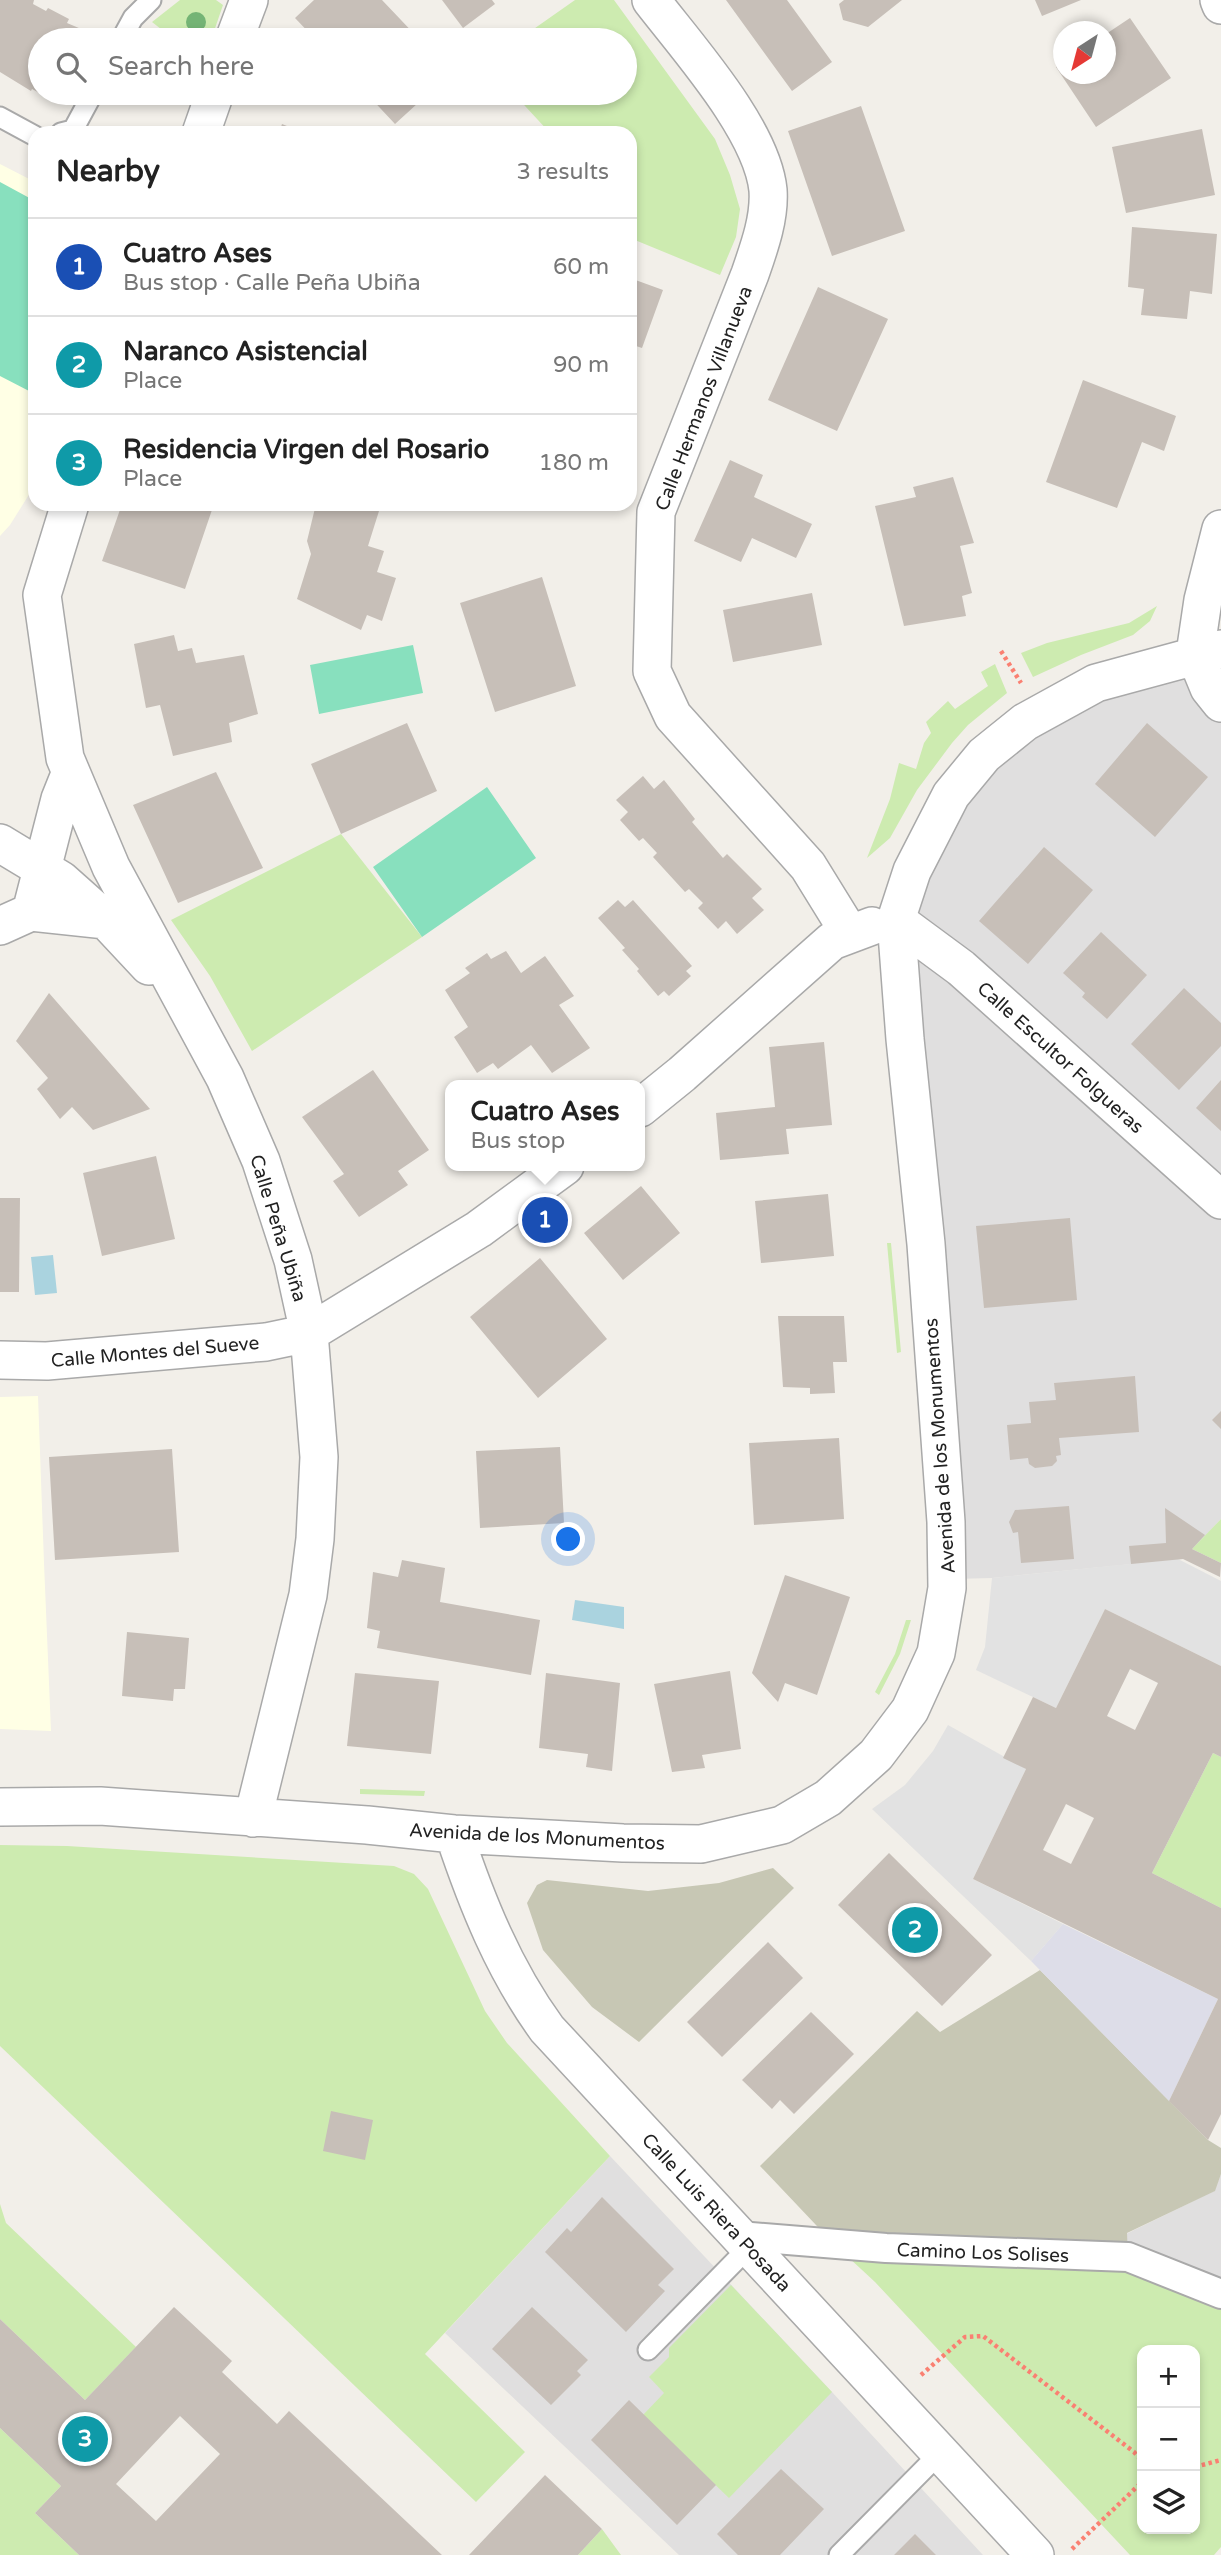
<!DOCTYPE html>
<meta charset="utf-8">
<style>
:root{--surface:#fff;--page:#f6f6f6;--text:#222;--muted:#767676;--line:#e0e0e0;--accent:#7c3aed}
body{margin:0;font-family:"Varela Round",sans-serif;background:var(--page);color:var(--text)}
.controls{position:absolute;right:21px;bottom:21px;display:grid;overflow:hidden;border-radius:14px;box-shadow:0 4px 10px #0003}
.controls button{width:63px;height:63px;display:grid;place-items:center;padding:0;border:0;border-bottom:2px solid var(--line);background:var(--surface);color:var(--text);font:35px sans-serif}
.compass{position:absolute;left:1053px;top:21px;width:63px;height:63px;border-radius:50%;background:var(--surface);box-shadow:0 4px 10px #0003;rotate:216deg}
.you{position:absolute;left:569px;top:1540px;width:24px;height:24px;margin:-18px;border:5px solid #fff;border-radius:50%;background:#1a73e8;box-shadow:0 0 0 10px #1a73e833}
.badge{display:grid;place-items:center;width:46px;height:46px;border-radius:50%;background:var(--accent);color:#fff;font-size:23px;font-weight:700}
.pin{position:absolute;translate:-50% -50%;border:4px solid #fff;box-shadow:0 2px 7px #0006}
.popup{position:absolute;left:445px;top:1080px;width:200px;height:91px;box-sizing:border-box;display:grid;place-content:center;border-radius:14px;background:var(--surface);filter:drop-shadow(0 2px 5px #0005);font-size:23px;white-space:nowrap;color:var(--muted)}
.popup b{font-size:26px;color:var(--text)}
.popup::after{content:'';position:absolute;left:50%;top:100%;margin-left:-14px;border:14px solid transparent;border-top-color:var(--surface)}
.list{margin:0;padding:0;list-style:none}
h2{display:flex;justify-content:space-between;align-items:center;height:91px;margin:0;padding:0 28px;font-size:30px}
h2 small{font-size:23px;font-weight:400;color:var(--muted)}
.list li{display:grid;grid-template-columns:46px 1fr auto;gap:21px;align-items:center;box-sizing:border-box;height:98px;padding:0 28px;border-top:2px solid var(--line)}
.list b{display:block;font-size:26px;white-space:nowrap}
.list p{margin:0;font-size:23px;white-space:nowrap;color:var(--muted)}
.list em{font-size:23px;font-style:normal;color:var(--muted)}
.icon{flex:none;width:38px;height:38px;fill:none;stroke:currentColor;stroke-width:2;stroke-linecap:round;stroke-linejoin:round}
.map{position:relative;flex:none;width:1221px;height:2555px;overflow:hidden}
.search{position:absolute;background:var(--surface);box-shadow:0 4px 10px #0003;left:28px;top:28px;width:609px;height:77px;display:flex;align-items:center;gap:18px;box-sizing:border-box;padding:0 24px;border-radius:38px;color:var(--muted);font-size:26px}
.panel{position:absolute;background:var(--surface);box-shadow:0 4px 10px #0003;left:28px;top:126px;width:609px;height:385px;border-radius:21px}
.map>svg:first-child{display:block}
.residential{fill:#e0dfdf}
.education{fill:#ffffe5}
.construction{fill:#c7c7b4}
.grass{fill:#cdebb0;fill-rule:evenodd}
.pitch{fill:#88e0be}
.parking{fill:#e2e2e2}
.plaza{fill:#dddde8}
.water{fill:#aad3df}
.building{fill:#c7bfb8;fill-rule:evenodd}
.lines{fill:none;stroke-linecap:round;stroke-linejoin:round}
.service-casing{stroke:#a9a9a9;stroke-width:23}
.pedestrian-casing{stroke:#a9a9a9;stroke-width:32}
.minor-casing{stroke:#a9a9a9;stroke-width:40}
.path{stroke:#fa8072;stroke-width:4.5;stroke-dasharray:3.5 3.5;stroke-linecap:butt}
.service{stroke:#fff;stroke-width:19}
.pedestrian{stroke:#fff;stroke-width:28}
.minor{stroke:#fff;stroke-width:37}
.tree{fill:#74b475}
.labels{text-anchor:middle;stroke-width:6;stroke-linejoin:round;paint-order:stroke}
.street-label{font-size:19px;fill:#222;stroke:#fff}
</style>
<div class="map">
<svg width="1221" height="2555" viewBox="0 0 1221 2555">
<rect width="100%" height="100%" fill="#f2efe9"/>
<path class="residential" d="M1221 654V1519L1183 1559 992 1578 953 1579 902 930 956 798 1043 720Z
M610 2156 832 2392 983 2555H679L445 2333Z
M1221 2174V2293L1126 2256V2234L1214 2191Z"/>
<path class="education" d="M0 164 35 182V485L10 525 0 536Z
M38 1396 44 1563 51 1731 0 1729V1397Z"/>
<path class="construction" d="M773 1868 794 1888 639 2042 592 2007 543 1950 527 1903 537 1885 547 1880 648 1891 719 1883Z
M1040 1970 1208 2140 1221 2148V2174L1215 2191 1127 2233 1128 2257 834 2244 760 2166 917 2011 940 2032Z"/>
<path class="grass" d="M180 0H216L223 5 211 40H175L152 22Z
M575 0H614L715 139 730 175 740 209 736 237 720 275 630 238V133H550L513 93H625V40H518Z
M1157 606 1150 621 1133 635 1081 655 1033 677 1021 653 1047 643 1129 623Z
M995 664 1007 693 968 725 952 743 917 790 890 838 867 858 890 799 899 763 916 769 924 743 931 733 926 722 948 701 955 709 988 686 981 672Z
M341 834 422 937 252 1051 210 976 171 920Z
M887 1243H891L901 1352 897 1353Z
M1221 1519V1563L1192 1549Z
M906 1620H911L900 1654 879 1695 875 1692 895 1654Z
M1213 1753 1221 1757V1908L1152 1873Z
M360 1789 425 1791 424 1796 360 1794Z
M0 1845 67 1846 394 1866 414 1874 428 1889 485 2011 507 2043 610 2156 425 2354 525 2452 476 2502 0 2046Z
M0 2118V2204L6 2223 136 2347 85 2400 0 2319Z
M834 2244 1128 2257 1221 2294V2547L1214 2555H1130L875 2282ZM1142 2350H1195V2529H1142Z
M731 2285 832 2392 729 2498 643 2415 664 2393 649 2377 669 2357V2348Z
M0 2428 61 2486 35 2513 79 2555H0Z
M602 2529 621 2555H578Z"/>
<path class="pitch" d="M0 182 35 201V384L31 392 0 376Z
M413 645 423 693 319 714 310 665Z
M487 787 536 858 422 937 373 867Z"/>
<path class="parking" d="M1178 1559 1221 1581V1666L1105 1609 1056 1708 976 1670 985 1647 992 1578Z
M948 1725 1026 1769 973 1879 1063 1924 1031 1961 872 1809 905 1785 933 1751Z"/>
<path class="plaza" d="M1063 1924 1218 1999 1169 2101 1031 1961Z"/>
<path class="water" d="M53 1255 57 1293 35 1295 31 1257Z
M575 1600 624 1607V1629L572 1620Z"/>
<path class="building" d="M0 0H34L33 4 46 11 48 8 69 19 67 23 93 34 87 40H40V93H59L57 102 32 89 31 91 0 72Z
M314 0H382L420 40H316L295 18Z
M442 0H492L495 4 463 28Z
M726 0H787L832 62 792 91Z
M844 0H902L868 27 843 20 839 4Z
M1035 0H1081L1042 16Z
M1130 18 1171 78 1096 127 1056 67 1063 62V74H1106V34Z
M366 93H429L395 124Z
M861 106 905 231 832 256 788 131Z
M282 124 304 133H279Z
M1202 129 1215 195 1126 213 1112 147Z
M1132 227 1217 234 1212 294 1190 291 1187 319 1141 315 1144 289 1128 287Z
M630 278 663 290 642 348 630 344Z
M818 287 888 319 837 431 768 400Z
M1083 380 1176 416 1164 451 1142 442 1117 508 1046 482Z
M730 460 763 475 754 497 812 524 796 558 752 538 741 562 694 541Z
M953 477 974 543 960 546 972 593 962 596 966 616 904 626 875 506 916 497 913 487Z
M122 504H214L185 589 102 561Z
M316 504H359L379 511 368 546 384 551 377 572 396 578 382 621 367 615 361 630 297 599 311 554 307 541Z
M542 577 576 686 495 712 460 603Z
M812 593 822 645 733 662 723 610Z
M174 635 178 651 192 648 196 663 244 655 258 714 229 723 232 742 173 756 160 705 146 708 134 644Z
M407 723 437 791 341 834 311 764Z
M1147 723 1208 777 1155 837 1095 784Z
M216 772 263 868 178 903 133 805Z
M643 776 654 789 664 780 695 819 692 822 723 858 727 854 762 889 752 898 764 910 737 934 726 921 718 929 698 908 703 903 689 889 685 892 653 857 657 853 643 838 639 841 620 820 628 812 616 800Z
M1044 847 1093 890 1028 964 979 921Z
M618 900 625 907 633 900 692 966 686 971 691 976 669 996 664 991 658 996 637 971 639 969 622 950 625 948 598 918Z
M1101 932 1147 975 1107 1019 1082 997 1085 993 1063 973Z
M506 951 521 973 545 956 574 996 559 1005 590 1048 552 1073 531 1045 498 1069 493 1063 477 1073 454 1037 468 1027 445 990 470 973 465 968 487 953 491 959Z
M1184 988 1221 1023V1046L1179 1090 1131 1044Z
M49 993 150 1109 93 1130 72 1107 60 1119 37 1089 48 1078 16 1041Z
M824 1042 832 1125 786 1129 789 1154 720 1160 716 1113 775 1107 769 1047Z
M373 1070 429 1150 398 1171 408 1185 359 1217 333 1181 344 1174 302 1117Z
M1221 1080V1131L1196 1108Z
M156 1156 175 1239 102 1256 83 1173Z
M641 1186 680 1233 623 1280 584 1233Z
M828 1194 834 1256 761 1263 755 1201Z
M0 1198H20L19 1292H0Z
M1070 1218 1077 1300 984 1308 976 1226Z
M540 1258 607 1339 538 1398 470 1317Z
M778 1316H844L847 1362H833L835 1393 810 1394V1388L783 1387Z
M1135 1376 1139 1432 1059 1438 1061 1455 1056 1456 1057 1461 1052 1466 1035 1468 1029 1464 1028 1458 1010 1460 1007 1425 1031 1423 1029 1402 1056 1400 1054 1383Z
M1221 1411V1429L1212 1420Z
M839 1438 844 1519 754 1525 749 1443Z
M560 1447 564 1523 480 1528 476 1451Z
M172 1449 179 1552 55 1560 49 1457Z
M1069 1506 1074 1559 1021 1563 1018 1532 1013 1533 1009 1522 1015 1510Z
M1165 1508 1205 1535 1192 1549 1221 1563 1220 1577 1183 1559 1131 1564 1129 1546 1166 1543Z
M402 1560 445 1568 440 1602 540 1620 531 1675 377 1648 380 1631 367 1628 373 1572 398 1577Z
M785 1575 850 1597 817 1695 785 1683 778 1702 752 1673Z
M1105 1609 1221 1666V1757L1213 1753 1152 1873 1221 1908V2114L1208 2140 1169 2101 1218 1999 973 1879 1026 1769 1003 1758 1033 1697 1056 1708ZM1130 1669 1158 1683 1135 1730 1107 1716ZM1066 1804 1094 1818 1071 1864 1043 1850Z
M127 1632 189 1638 185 1689H174L173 1701 122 1696Z
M730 1671 741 1749 702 1755 705 1768 672 1772 654 1684Z
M355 1673 439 1681 431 1754 347 1746Z
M546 1673 620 1683 612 1771 586 1767 588 1754 539 1748Z
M889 1853 992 1955 942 2006 838 1905Z
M768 1942 803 1978 722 2057 687 2022Z
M811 2012 854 2054 794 2114 780 2100 772 2109 742 2080Z
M331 2111 373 2120 365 2160 323 2151Z
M602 2197 674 2269 658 2285 665 2291 626 2332 545 2252 567 2228 571 2232Z
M174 2307 232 2361 222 2372 277 2424 289 2411 442 2555H79L35 2513 61 2486 0 2428V2319L85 2400ZM180 2416 220 2454 156 2521 116 2484Z
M532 2307 588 2360 577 2371 581 2375 551 2405 492 2349Z
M629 2400 716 2485 677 2525 591 2440Z
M781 2469 824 2509 780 2555H738L717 2534Z
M545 2475 602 2529 578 2555H469Z
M915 2534 936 2555H894Z"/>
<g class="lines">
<defs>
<path id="service" d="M121 40 133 18 151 0
M0 117 35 136
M61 133 73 130 93 93
M648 2350 749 2247
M839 2555 941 2452"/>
<path id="pedestrian" d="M739 2236 886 2248 1128 2257 1221 2294"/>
<path id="minor" d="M651 0C688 48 762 130 768 190 770 218 759 248 750 274L656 512 652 671 673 716 808 866 850 934
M1219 0 1221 5
M234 40 249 0
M201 133 215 93
M70 504 42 595 65 758 111 867 225 1078 261 1161 293 1260 309 1333 319 1457 315 1539 308 1595 253 1818
M1195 654 1203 600 1221 529
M1195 654 1209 688 1221 703
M0 843 61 880 106 920 149 966
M31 912 60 799 70 774
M896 920 961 968 1221 1200
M0 926 31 912 106 920
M640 1108 682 1074 832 941 872 926
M0 1360 47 1361 266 1342 309 1333 479 1229 565 1166
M0 1807 100 1806 367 1825 454 1834 623 1843 701 1844 782 1825 828 1798 876 1755 910 1710 936 1653 947 1588 946 1522 926 1244 905 1039 896 920 912 871 951 795 984 755 1025 722 1096 683 1221 649
M454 1834C477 1903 504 1970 547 2029L1035 2555"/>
</defs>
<use href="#service" class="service-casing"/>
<use href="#pedestrian" class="pedestrian-casing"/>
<use href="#minor" class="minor-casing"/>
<path class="path" d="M1001 651 1021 683
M921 2375 965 2337 983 2336 1134 2452 1142 2461
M1195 2467 1221 2460
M1072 2549 1142 2482"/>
<use href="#service" class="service"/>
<use href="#pedestrian" class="pedestrian"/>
<use href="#minor" class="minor"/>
</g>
<circle class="tree" cx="196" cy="22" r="10"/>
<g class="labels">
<g class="street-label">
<text transform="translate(703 398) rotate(-69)" y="7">Calle Hermanos Villanueva</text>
<text transform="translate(1061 1057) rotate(42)" y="7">Calle Escultor Folgueras</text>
<text transform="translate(279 1228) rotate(73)" y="7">Calle Peña Ubiña</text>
<text transform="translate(155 1351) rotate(-5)" y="7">Calle Montes del Sueve</text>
<text transform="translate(939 1446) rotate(-94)" y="7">Avenida de los Monumentos</text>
<text transform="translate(537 1836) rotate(3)" y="7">Avenida de los Monumentos</text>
<text transform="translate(717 2212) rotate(47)" y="7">Calle Luis Riera Posada</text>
<text transform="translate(983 2252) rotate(2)" y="7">Camino Los Solises</text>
</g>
</g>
</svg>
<div class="controls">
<button>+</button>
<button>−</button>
<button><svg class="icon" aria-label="layers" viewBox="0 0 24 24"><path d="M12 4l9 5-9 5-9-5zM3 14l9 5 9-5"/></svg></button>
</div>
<svg class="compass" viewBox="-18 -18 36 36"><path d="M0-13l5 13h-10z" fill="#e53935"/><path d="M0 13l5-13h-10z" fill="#767676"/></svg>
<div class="you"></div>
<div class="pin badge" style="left:545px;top:1220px;background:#1a4fb4">1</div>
<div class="popup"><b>Cuatro Ases</b>Bus stop</div>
<div class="pin badge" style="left:915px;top:1930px;background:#0f9aa8">2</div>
<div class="pin badge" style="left:85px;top:2439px;background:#0f9aa8">3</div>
<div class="search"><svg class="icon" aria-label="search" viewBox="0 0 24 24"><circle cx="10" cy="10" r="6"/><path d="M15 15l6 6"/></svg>Search here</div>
<section class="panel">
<h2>Nearby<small>3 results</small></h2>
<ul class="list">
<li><span class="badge" style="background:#1a4fb4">1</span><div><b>Cuatro Ases</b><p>Bus stop · Calle Peña Ubiña</p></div><em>60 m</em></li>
<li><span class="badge" style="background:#0f9aa8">2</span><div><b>Naranco Asistencial</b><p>Place</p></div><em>90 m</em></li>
<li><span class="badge" style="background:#0f9aa8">3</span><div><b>Residencia Virgen del Rosario</b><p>Place</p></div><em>180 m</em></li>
</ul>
</section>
</div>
